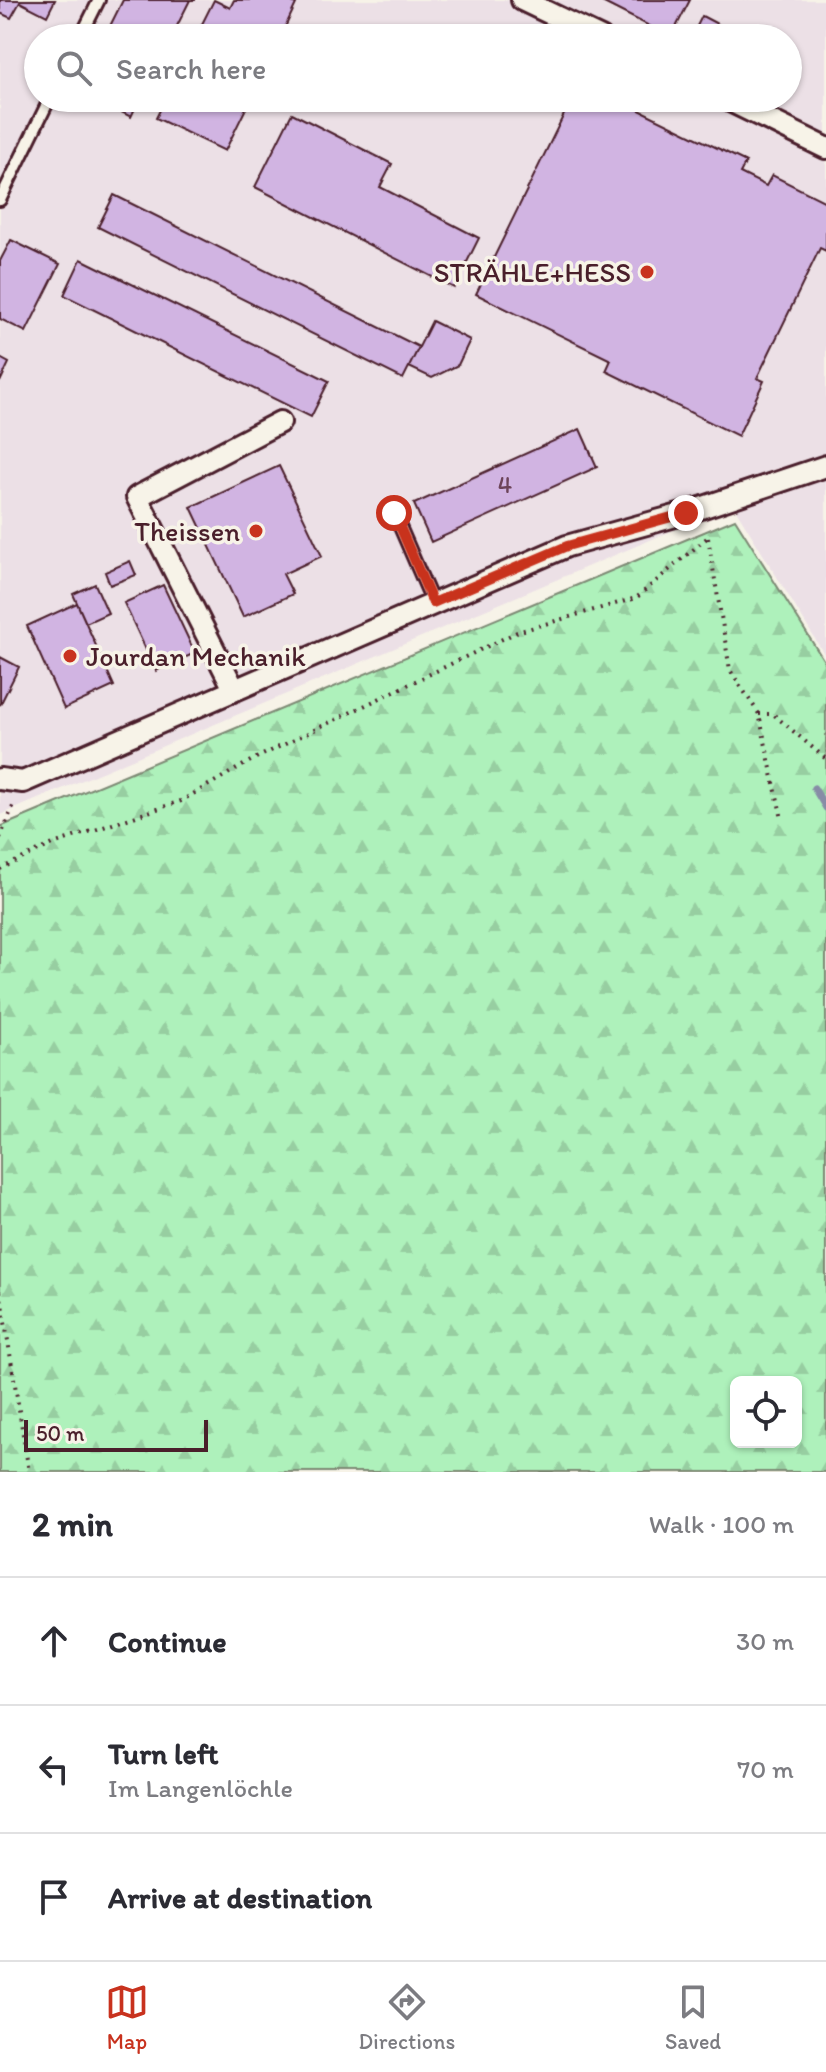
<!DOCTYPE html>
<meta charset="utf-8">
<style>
:root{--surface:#fff;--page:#f7f7f7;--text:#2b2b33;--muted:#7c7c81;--line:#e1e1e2;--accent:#c8321e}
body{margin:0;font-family:Itim,sans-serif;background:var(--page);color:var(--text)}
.controls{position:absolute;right:24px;bottom:24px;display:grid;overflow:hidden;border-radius:12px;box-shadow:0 2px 6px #0004}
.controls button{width:72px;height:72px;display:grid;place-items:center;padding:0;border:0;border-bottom:2px solid var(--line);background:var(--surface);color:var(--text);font:40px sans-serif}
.scale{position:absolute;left:24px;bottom:20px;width:184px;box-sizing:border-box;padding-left:8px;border:4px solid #4a1f2b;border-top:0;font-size:22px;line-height:28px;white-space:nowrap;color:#4a1f2b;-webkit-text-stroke:6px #f7f3e8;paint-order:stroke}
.stop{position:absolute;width:24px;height:24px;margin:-18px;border:6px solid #c8321e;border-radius:50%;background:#fff}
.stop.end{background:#c8321e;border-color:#fff;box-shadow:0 2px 8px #0008}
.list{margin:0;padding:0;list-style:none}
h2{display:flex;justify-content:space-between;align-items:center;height:104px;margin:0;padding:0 32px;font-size:34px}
h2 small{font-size:26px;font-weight:400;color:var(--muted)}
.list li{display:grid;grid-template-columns:52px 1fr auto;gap:24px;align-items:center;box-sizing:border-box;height:128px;padding:0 32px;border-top:2px solid var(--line)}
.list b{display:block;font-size:30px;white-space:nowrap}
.list p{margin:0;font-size:26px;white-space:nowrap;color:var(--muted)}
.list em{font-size:26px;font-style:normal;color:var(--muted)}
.icon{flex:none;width:44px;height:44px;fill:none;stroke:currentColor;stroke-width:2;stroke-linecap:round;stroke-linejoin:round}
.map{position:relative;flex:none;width:826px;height:1472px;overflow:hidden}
.search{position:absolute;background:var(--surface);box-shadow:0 2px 6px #0004;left:24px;right:24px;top:24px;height:88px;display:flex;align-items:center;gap:20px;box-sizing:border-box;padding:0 28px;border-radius:44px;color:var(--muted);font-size:30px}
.sheet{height:488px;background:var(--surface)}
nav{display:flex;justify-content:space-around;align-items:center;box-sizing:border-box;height:112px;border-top:2px solid var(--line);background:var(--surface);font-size:22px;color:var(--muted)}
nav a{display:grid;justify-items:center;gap:4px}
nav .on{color:var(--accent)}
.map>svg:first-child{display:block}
.built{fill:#ece0e6;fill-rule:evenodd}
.forest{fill:url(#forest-firs);stroke:#7c8873;stroke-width:2;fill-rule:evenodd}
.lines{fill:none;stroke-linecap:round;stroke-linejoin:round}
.stream{stroke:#878ca6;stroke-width:7}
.building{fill:#d1b4e2;stroke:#4a1f2b;stroke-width:2}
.lane-casing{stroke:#4a1f2b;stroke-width:16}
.street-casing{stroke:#4a1f2b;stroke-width:26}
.path{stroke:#4a1f2b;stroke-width:4;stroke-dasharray:2 6;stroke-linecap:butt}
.lane{stroke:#f7f3e8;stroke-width:10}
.street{stroke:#f7f3e8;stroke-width:20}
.route{stroke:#c8321e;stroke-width:10}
.poi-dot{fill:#c8321e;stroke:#f7f3e8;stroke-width:3}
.labels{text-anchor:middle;stroke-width:7;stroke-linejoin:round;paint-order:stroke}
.number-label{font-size:24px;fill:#6c4459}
.poi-label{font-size:28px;fill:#4a1f2b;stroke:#f7f3e8;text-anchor:end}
</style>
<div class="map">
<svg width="826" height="1472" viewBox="0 0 826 1472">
<defs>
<pattern id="forest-firs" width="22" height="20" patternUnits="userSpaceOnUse" patternTransform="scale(2)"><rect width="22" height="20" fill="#aef1bb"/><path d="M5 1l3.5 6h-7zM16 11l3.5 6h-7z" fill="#97cea1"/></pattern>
</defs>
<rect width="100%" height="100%" fill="#f7f3e8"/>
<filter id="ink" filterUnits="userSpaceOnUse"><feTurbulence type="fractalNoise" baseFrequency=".0125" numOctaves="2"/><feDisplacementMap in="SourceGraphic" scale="16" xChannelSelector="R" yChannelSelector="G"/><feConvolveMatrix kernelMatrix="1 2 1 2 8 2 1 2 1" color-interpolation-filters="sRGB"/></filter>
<g filter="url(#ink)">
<path class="built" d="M0 0H826V657L733 505 0 815ZM38 38H788V98H38Z"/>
<path class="forest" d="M735 519 826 664V1472H0V827ZM736 1382H796V1442H736Z"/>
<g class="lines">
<path class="stream" d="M814 788 826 808"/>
</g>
<path class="building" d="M0 0H55L47 16 20 2 11 18 0 13Z
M123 0H196H190L171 38H104Z
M214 0 230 8 234 0H288L296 4 280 38H195Z
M598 0H690L671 37Z
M702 16 744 38H691Z
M94 98H140L131 117Z
M166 98H251L225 151 156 118Z
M572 98H615L746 162 740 173 766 186 772 175 826 202V251L820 248 757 378 764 381 738 436 606 371 611 360 476 294Z
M292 113 392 164 380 187 479 238 454 288 255 187Z
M114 195 419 347 403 379 98 227Z
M11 240 60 264 26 332 0 319V261Z
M81 259 329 381 311 417 64 295Z
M432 321 470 340 458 365 432 378 409 367Z
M0 358 9 363 0 382Z
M580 429 597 467 431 542 414 504Z
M279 466 322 556 283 574 293 594 243 617 191 507Z
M130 561 136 575 110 585 105 572Z
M95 584 108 613 86 623 73 594Z
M163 585 195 653 156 671 124 603Z
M77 603 114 686 64 709 27 626Z
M0 657 19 667 0 705Z"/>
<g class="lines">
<defs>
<path id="lane" d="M80 38 99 0
M0 200 50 98
M394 513 433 603"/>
<path id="street" d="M522 0 601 38
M724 98 826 148
M234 689 137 497 280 422
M0 779 23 782 567 546 686 513 826 466"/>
</defs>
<use href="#lane" class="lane-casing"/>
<use href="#street" class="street-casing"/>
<path class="path" d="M708 538 730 670 759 714 782 819
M759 714H773L826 759
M0 838 14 804
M0 869 53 844 181 801 254 759 517 632 636 598 708 537
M0 1291 29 1472"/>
<use href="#lane" class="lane"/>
<use href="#street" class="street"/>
</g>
</g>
<g class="lines" filter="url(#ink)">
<path class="route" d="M394 513 433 603 567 546 686 513"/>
</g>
<g class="poi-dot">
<circle cx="647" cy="272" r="8"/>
<circle cx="256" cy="531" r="8"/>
<circle cx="70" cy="656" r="8"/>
</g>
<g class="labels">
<g class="number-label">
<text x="505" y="493">4</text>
</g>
<g class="poi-label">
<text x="631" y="282">STRÄHLE+HESS</text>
<text x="240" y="541">Theissen</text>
<text x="86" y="666" text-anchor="start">Jourdan Mechanik</text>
</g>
</g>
</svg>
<div class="controls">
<button><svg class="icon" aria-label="locate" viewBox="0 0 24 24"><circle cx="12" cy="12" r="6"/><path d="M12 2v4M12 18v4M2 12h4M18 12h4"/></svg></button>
</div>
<div class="scale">50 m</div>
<div class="stop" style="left:394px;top:513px"></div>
<div class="stop end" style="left:686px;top:513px"></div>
<div class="search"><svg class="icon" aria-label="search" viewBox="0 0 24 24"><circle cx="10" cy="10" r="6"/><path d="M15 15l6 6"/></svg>Search here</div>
</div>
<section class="sheet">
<h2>2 min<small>Walk · 100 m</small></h2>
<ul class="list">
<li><svg class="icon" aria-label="ahead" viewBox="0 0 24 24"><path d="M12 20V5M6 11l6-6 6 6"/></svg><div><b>Continue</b></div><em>30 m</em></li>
<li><svg class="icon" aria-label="left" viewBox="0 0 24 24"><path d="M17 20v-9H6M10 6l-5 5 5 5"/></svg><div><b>Turn left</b><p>Im Langenlöchle</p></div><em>70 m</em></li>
<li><svg class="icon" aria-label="arrive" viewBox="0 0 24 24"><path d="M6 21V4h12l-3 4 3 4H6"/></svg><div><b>Arrive at destination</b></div></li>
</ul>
</section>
<nav>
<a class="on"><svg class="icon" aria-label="map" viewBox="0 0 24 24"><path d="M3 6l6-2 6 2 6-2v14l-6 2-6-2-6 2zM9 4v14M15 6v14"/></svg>Map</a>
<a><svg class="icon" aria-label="directions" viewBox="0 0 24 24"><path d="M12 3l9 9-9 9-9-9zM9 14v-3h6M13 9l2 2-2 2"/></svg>Directions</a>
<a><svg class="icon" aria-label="saved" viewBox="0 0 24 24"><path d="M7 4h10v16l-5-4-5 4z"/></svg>Saved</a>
</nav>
